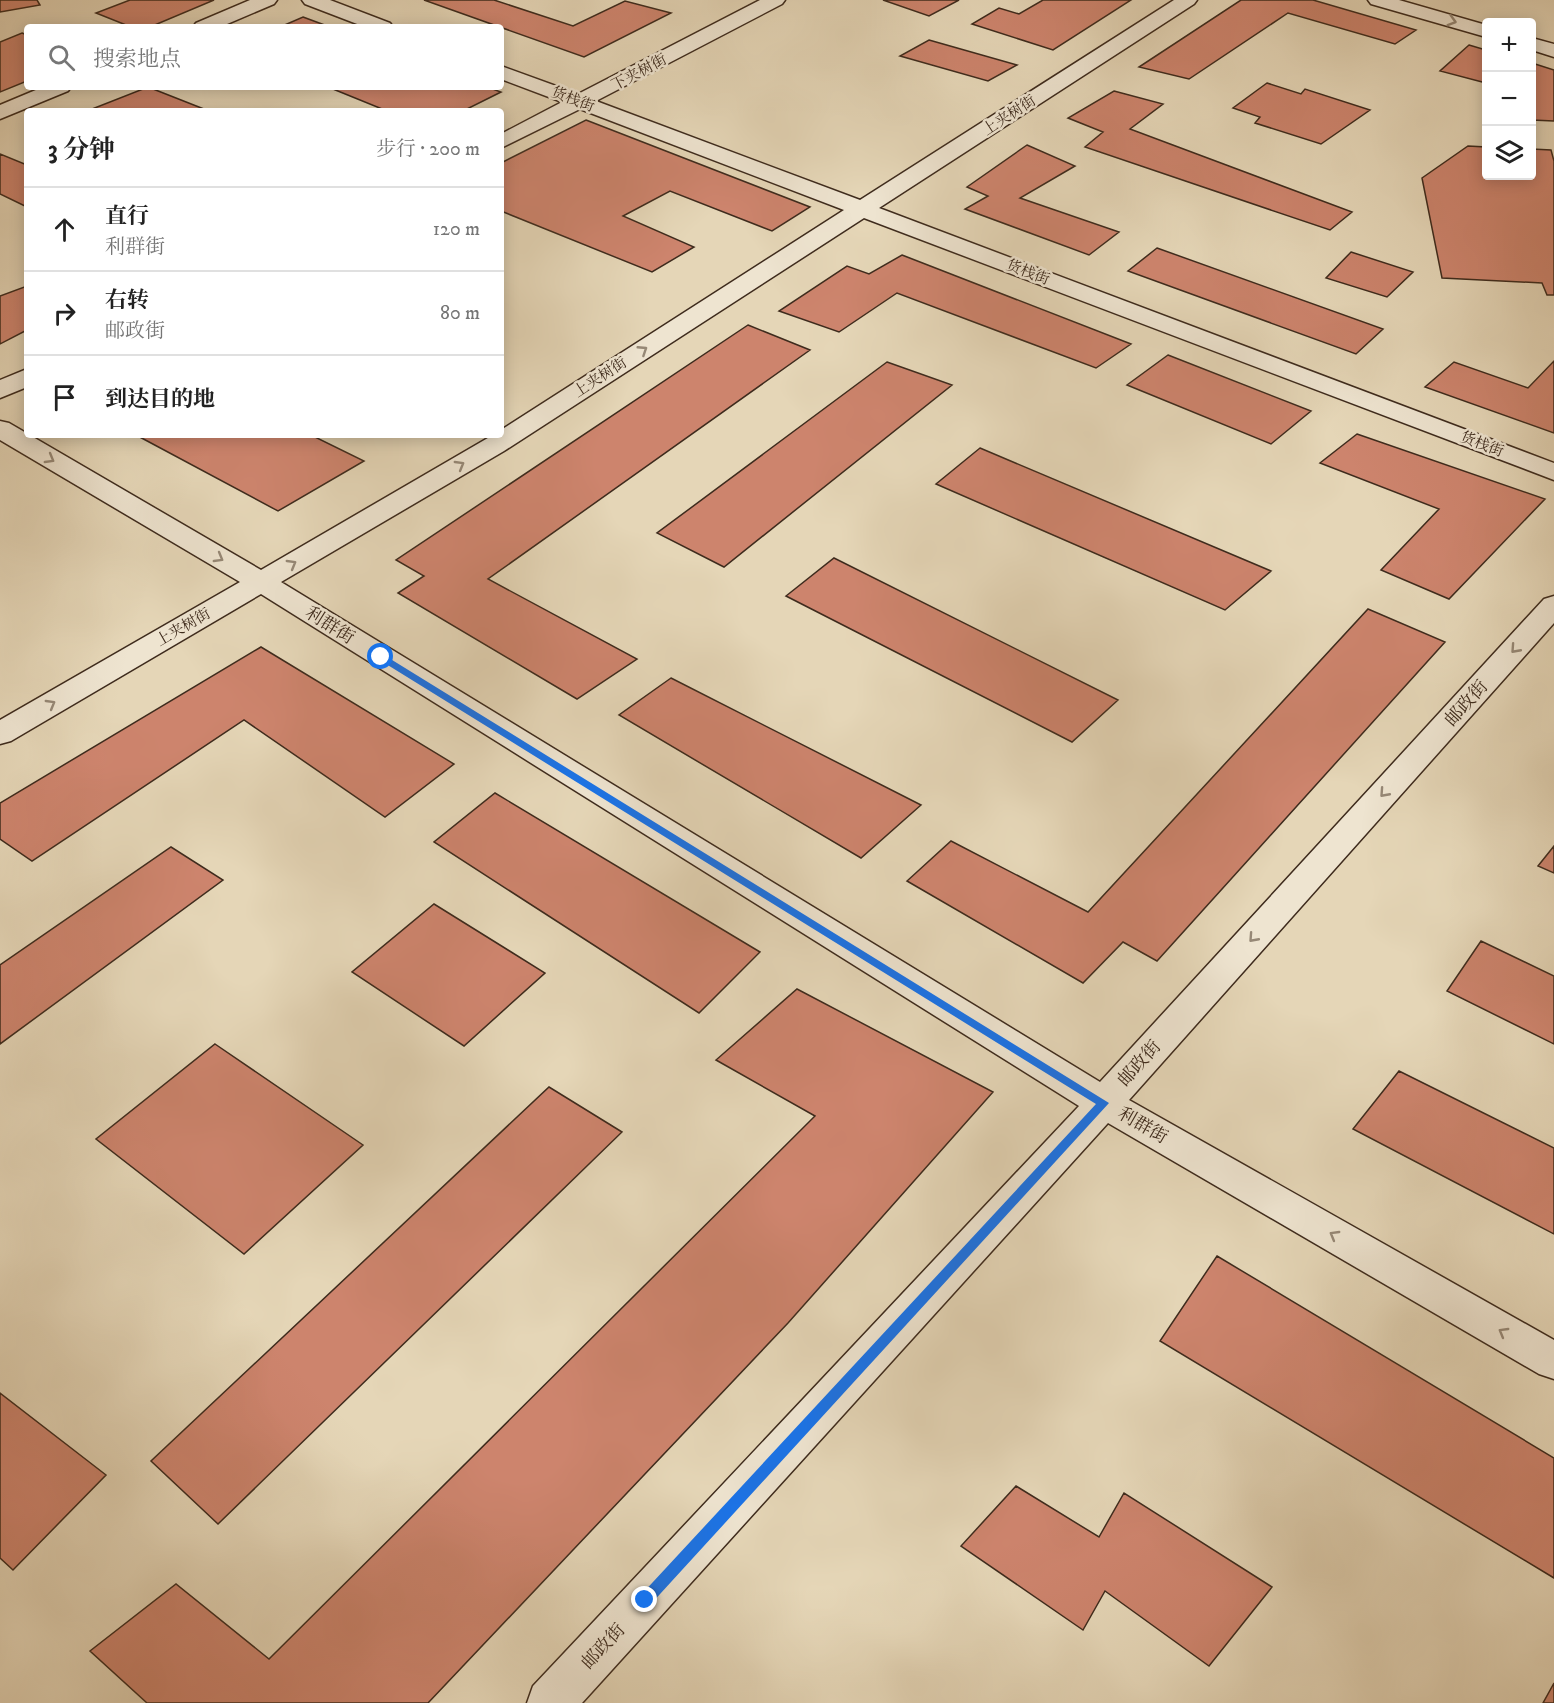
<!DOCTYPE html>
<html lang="zh">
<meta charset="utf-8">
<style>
:root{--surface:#fff;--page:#f6f6f6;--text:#222;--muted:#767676;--line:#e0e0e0}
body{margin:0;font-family:"IM FELL DW Pica","Noto Serif SC",serif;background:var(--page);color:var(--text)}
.controls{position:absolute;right:18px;top:18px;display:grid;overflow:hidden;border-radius:6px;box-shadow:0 3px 15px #0003}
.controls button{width:54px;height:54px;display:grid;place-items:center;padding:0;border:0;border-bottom:2px solid var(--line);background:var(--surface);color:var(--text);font:30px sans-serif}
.stop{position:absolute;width:18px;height:18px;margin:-14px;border:4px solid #1a73e8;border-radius:50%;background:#fff}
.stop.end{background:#1a73e8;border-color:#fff;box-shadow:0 2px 6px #0008}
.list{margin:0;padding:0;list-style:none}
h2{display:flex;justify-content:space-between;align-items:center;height:78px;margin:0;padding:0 24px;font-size:26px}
h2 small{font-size:20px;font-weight:400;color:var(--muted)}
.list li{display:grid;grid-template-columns:39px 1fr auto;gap:18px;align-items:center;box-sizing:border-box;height:84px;padding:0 24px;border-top:2px solid var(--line)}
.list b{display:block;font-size:22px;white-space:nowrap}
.list p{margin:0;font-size:20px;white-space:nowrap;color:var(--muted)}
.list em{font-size:20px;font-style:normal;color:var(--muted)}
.icon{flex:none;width:33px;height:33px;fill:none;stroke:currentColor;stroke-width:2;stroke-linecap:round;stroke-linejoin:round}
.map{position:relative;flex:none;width:1554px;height:1703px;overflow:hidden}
.search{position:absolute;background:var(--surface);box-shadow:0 3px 15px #0003;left:24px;top:24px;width:480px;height:66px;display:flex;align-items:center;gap:15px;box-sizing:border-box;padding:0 21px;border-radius:6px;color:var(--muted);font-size:22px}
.panel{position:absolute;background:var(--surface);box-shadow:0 3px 15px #0003;left:24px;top:108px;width:480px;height:330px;border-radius:6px}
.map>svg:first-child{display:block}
.building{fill:#cd846d;stroke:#3e2b1d;stroke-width:1.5}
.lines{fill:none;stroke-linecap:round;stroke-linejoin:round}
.secondary-casing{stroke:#3e2b1d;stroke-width:3}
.secondary{fill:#eee4d0;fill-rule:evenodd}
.oneway{stroke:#968876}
.route{fill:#1a73e8}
.labels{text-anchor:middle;stroke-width:5;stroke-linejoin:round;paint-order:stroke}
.far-street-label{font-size:15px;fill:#3e2b1d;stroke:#eee4d0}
.street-label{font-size:18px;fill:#3e2b1d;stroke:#eee4d0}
</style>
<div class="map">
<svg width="1554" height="1703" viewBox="0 0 1554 1703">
<rect width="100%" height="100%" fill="#e5d6b7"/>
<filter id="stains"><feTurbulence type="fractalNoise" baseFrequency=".00333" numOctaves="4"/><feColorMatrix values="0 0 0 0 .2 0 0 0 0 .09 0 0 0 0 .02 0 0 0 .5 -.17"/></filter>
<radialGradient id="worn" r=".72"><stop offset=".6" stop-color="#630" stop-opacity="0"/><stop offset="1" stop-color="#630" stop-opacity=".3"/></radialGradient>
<path class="building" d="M0 0H37L40 5 0 12Z
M130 0H214L150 27H131L96 13Z
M424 0H494L573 26 625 1 671 13 584 57Z
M883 0H959L929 16Z
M1043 0H1131L1053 50 972 24 999 8 1019 14Z
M1241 0H1313L1416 30 1395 44 1288 13 1189 79 1139 67Z
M303 17 330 27H280Z
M22 33 27 35V81L0 92V42Z
M929 40 1017 65 988 81 900 56Z
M1469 45 1486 50V83L1440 71Z
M1532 63 1554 70V121L1532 120Z
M1267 83 1301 94 1305 89 1370 110 1321 144 1255 123 1260 117 1233 108Z
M148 87 209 111H87Z
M328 87H487L501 92 463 111H387Z
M1114 91 1163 104 1130 129 1352 212 1330 230 1085 147 1103 132 1068 118Z
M586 120 810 207 772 231 670 191 623 216 694 247 652 272 501 211V163Z
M1027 145 1075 166 1020 198 1119 232 1089 255 965 209 988 196 967 187Z
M1468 146 1486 147V176H1532V149L1551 150 1554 161V295H1547L1542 283 1442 278 1422 178Z
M0 154 27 165V207L0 194Z
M1157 248 1383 329 1356 354 1128 271Z
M1351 252 1413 272 1387 297 1326 278Z
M902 255 1131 344 1096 368 897 293 839 332 779 311 847 266 869 274Z
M27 286V330L0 344V296Z
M748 325 810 350 488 579 637 659 577 699 398 593 424 576 396 560Z
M1168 355 1311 411 1271 444 1127 385Z
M1554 361V433L1425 387 1454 362 1528 388Z
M887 362 952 385 724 567 657 533Z
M1357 434 1545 499 1449 599 1381 570 1439 509 1320 463Z
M136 435H311L364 461 278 511Z
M980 448 1271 571 1225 610 936 484Z
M834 558 1118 700 1072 742 786 596Z
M1368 609 1445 642 1157 961 1123 942 1083 983 907 881 951 841 1088 912Z
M261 647 454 764 385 817 244 720 32 861 0 839V803Z
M671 678 921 805 861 858 619 715Z
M495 793 760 952 699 1013 434 842Z
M1554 846V873L1538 866Z
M171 847 223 880 0 1044V965Z
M434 904 545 973 464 1046 352 972Z
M1481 941 1554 976V1044L1447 991Z
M797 989 993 1092 788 1323 428 1703H147L90 1651 176 1584 269 1659 815 1116 716 1060Z
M215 1044 363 1145 244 1254 96 1139Z
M1399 1071 1554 1148V1234L1353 1129Z
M549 1087 622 1132 218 1524 151 1461Z
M1217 1256 1554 1458V1578L1160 1341Z
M0 1393 106 1475 13 1570 0 1558Z
M1016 1486 1099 1537 1124 1493 1272 1587 1209 1666 1105 1591 1083 1630 961 1546Z
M1554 1683V1703H1543Z"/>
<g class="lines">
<defs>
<path id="secondary" d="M250 0H277L274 4 220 27H193L196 23Z
M302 0H330L390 23 393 27H365L305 4Z
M760 0H785L782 4 596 101 860 200 1174 0H1197L1194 4 879 208 1554 463V480L864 218 504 451 281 582 1100 1082 1544 599 1554 596V623L1129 1100 1554 1340V1379L1539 1374 1108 1123 582 1703H527L533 1686 1079 1106 261 594 11 741 0 744V720L240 582 0 440V421L9 423 261 570 493 435H501V430L844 210 580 109 501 148V134L562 102 501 79V66L578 94Z
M1368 0H1399L1486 25V37L1371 4Z
M1532 38 1554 44V57L1532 50Z
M43 87H71L68 91 0 119V105Z
M27 369V387L0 398V380Z"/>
</defs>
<use href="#secondary" class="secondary-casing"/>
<use href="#secondary" class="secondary"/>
</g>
<defs><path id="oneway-chevron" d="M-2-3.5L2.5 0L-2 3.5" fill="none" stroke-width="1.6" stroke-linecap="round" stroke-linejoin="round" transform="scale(1.5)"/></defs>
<g class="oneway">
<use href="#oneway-chevron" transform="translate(1452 21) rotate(16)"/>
<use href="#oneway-chevron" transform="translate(643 350) rotate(-33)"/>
<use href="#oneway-chevron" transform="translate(50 459) rotate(30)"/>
<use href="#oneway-chevron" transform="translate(460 465) rotate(-30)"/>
<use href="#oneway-chevron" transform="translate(219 558) rotate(30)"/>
<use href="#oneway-chevron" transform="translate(292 564) rotate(-30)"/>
<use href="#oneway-chevron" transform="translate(1515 649) rotate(132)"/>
<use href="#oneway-chevron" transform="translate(51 704) rotate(-30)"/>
<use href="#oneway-chevron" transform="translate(1384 793) rotate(132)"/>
<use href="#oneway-chevron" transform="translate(1253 938) rotate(132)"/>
<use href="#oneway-chevron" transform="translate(1334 1235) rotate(-150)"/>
<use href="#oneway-chevron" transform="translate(1503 1332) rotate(-150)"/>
</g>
<path class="route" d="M378 655H384L1109 1103 650 1605 645 1606 640 1605 638 1600 640 1596 1096 1104 378 659Z"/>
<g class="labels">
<g class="far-street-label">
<text transform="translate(639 72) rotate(-28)" y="5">下夹树街</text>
<text transform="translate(573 99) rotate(21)" y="5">货栈街</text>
<text transform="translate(1009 115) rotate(-33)" y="5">上夹树街</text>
<text transform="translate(1028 272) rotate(21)" y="5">货栈街</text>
<text transform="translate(600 377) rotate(-33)" y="5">上夹树街</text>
<text transform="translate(1482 444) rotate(21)" y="5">货栈街</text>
<text transform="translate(183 627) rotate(-30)" y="5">上夹树街</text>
</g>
<g class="street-label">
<text transform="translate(330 625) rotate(32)" y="6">利群街</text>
<text transform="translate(1466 703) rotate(-48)" y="6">邮政街</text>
<text transform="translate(1139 1063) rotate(-48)" y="6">邮政街</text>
<text transform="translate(1143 1125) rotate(30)" y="6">利群街</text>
<text transform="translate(603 1646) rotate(-47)" y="6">邮政街</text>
</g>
</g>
<rect width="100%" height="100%" filter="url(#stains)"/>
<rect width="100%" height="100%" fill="url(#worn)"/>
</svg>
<div class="controls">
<button>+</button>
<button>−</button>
<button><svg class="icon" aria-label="layers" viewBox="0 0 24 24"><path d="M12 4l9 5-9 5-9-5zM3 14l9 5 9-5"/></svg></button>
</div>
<div class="stop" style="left:381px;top:657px"></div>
<div class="stop end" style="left:645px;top:1600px"></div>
<div class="search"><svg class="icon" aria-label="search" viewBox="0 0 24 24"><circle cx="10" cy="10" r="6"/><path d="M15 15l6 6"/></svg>搜索地点</div>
<section class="panel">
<h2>3 分钟<small>步行 · 200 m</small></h2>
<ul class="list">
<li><svg class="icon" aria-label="ahead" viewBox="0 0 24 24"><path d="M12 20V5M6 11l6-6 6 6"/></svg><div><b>直行</b><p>利群街</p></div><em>120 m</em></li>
<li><svg class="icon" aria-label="right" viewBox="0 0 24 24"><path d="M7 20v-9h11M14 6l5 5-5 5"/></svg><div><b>右转</b><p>邮政街</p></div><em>80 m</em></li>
<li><svg class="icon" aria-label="arrive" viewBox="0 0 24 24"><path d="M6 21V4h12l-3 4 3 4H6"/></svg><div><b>到达目的地</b></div></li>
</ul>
</section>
</div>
